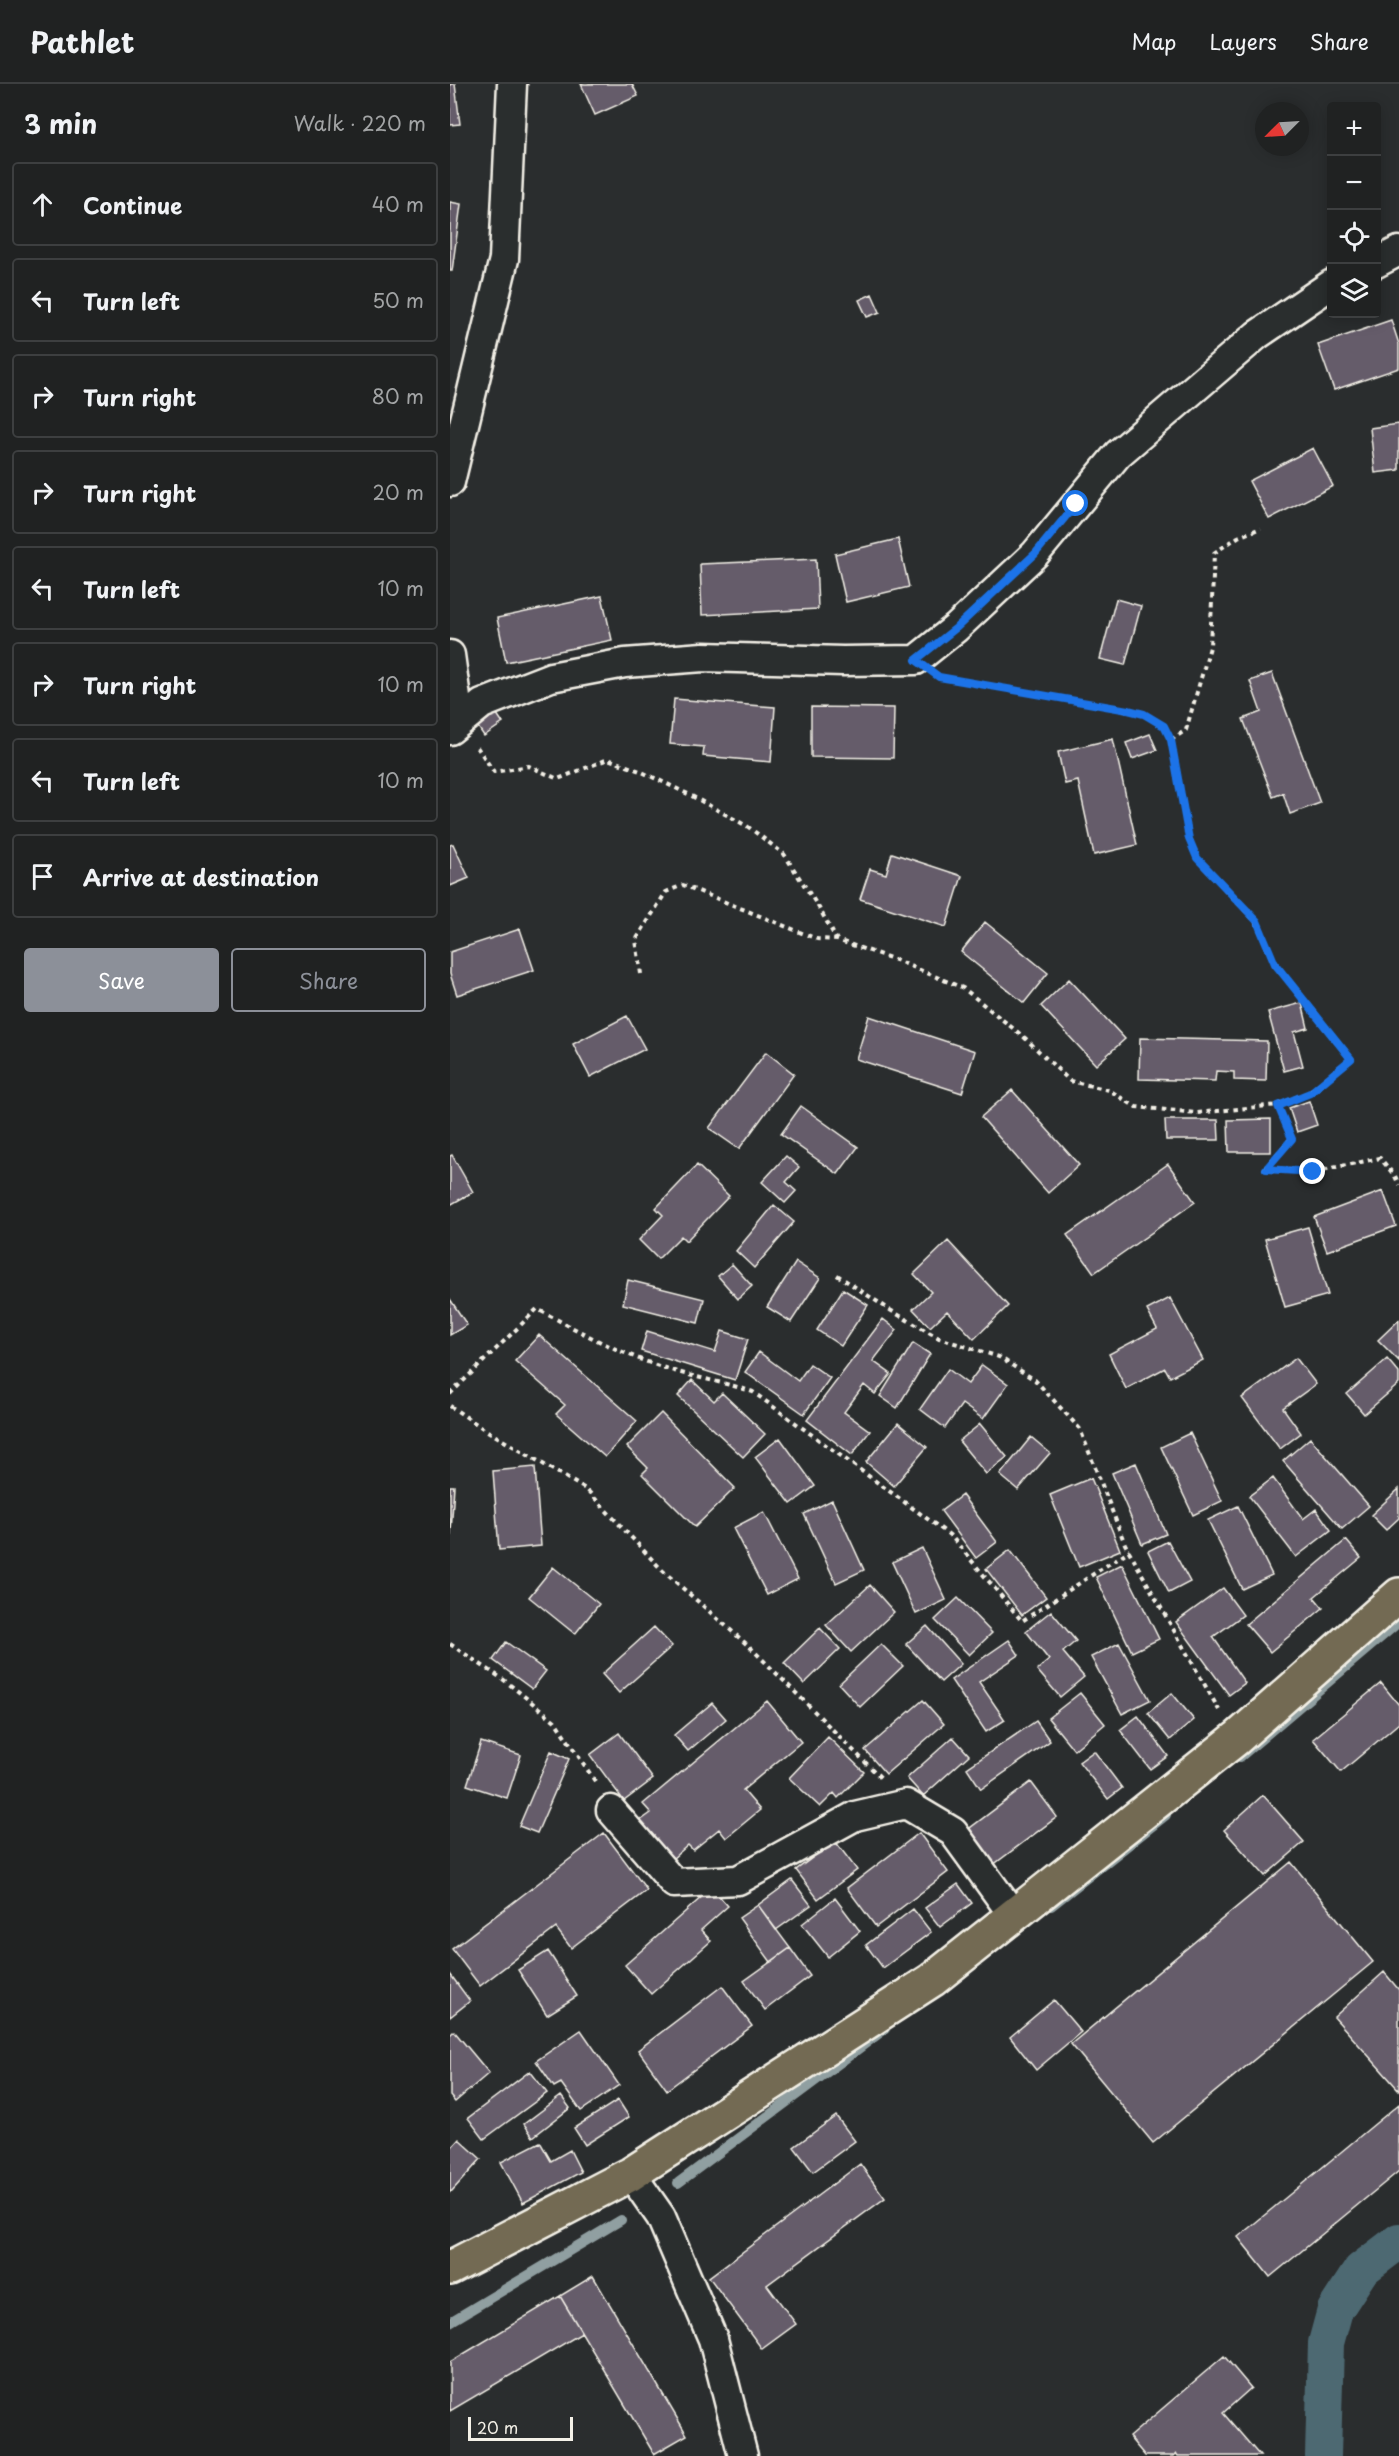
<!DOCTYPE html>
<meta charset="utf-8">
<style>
:root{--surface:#202222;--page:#282a2a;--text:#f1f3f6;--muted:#a2a4a5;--line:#3d3f40;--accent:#8c9099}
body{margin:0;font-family:"Playpen Sans",sans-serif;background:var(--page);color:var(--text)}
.controls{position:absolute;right:18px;top:18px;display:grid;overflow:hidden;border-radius:6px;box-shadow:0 3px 15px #0003}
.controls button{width:54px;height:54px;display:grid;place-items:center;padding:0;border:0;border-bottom:2px solid var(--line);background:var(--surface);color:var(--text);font:30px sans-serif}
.compass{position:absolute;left:805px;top:18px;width:54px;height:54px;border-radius:50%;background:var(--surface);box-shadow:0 3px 15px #0003;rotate:246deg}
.scale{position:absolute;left:18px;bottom:15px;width:105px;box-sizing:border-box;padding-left:6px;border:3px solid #f4f1e8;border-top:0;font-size:16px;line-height:21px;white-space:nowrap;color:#f4f1e8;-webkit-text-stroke:4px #2a2d2e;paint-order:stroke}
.stop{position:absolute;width:18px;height:18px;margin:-14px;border:4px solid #1a73e8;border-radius:50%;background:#fff}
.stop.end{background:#1a73e8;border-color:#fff;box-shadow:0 2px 6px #0008}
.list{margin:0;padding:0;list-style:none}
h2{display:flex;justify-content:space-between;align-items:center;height:78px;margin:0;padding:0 24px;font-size:26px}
h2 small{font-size:20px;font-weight:400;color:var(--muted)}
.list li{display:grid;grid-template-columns:39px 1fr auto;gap:18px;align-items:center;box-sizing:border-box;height:84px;margin:0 12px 12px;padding:0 12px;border:2px solid var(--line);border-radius:6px}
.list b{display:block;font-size:22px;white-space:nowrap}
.list em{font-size:20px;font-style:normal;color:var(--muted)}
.actions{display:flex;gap:12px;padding:18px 24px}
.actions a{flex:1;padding:14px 0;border:2px solid var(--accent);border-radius:6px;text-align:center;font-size:21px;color:var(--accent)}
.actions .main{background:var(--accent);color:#fff}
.icon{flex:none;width:33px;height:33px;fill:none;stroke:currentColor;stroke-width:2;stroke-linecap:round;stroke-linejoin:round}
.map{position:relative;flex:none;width:949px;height:2372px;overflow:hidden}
header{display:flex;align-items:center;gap:36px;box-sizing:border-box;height:84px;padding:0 30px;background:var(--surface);border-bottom:2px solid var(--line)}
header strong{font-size:28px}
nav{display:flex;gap:33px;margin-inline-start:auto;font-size:21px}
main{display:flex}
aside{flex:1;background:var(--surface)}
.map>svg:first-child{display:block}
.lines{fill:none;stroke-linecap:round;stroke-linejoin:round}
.stream{stroke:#909fa1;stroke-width:10}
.canal{stroke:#4d6972;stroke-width:36}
.building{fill:#655c6b;stroke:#f4f1e8;stroke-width:1.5}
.minor-casing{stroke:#f4f1e8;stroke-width:33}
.primary-casing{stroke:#f4f1e8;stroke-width:38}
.path{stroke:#f4f1e8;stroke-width:4;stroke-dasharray:4.5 4.5;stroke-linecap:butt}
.minor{stroke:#2a2d2e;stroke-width:28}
.primary{stroke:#736b52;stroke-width:33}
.route{stroke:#1a73e8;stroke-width:8}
</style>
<header>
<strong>Pathlet</strong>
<nav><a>Map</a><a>Layers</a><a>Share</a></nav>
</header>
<main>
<aside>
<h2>3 min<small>Walk · 220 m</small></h2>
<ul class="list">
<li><svg class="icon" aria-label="ahead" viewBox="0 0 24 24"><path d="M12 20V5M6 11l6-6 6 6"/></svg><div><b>Continue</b></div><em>40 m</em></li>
<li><svg class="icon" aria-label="left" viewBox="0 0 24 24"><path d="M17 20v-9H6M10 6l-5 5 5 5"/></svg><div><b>Turn left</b></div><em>50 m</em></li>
<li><svg class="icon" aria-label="right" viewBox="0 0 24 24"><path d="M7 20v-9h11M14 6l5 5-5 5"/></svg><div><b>Turn right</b></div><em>80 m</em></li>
<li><svg class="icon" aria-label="right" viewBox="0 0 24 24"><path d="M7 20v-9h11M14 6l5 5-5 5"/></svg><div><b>Turn right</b></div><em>20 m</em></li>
<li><svg class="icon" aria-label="left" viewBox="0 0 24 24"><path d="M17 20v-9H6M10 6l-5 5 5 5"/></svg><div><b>Turn left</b></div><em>10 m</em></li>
<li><svg class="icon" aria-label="right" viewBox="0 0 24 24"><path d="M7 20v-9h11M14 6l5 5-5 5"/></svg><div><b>Turn right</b></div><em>10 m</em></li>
<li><svg class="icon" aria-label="left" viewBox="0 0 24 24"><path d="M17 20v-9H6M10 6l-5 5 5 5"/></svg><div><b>Turn left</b></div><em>10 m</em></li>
<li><svg class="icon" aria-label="arrive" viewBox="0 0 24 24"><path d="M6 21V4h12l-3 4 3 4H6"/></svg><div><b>Arrive at destination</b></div></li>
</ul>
<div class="actions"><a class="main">Save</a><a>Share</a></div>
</aside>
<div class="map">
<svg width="949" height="2372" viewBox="0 0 949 2372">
<rect width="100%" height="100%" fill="#2a2d2e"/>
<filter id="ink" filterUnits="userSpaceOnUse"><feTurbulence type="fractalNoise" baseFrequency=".0167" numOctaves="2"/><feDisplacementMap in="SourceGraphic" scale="12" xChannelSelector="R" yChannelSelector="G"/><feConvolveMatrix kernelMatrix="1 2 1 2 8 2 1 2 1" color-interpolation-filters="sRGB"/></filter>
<g filter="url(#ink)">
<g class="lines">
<path class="stream" d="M790 1673 949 1538
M601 1822 716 1731
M228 2099 435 1945
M0 2238 171 2136"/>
<path class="canal" d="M873 2372 876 2259 885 2226 911 2186 949 2157"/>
</g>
<path class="building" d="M0 0H5L10 40 0 41Z
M131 0H182L188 12 145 31Z
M0 118 11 120 2 187H0Z
M422 210 430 228 417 233 409 216Z
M941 236 949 260V284L884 306 868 261Z
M949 340V386L925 389 920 344Z
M863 364 883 402 819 435 799 397Z
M448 455 459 503 396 518 385 470Z
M366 475 368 525 252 531 250 480Z
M152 512 162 556 56 578 47 534Z
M666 515 691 522 675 581 650 575Z
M822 589 870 719 840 730 833 709 823 713 793 635 811 628 800 597Z
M224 615 325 623 321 678 253 672 254 663 220 660Z
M361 623 444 624 443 674 361 673Z
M43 624 53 639 34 652 24 637Z
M700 650 707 666 682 675 676 659Z
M663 655 687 761 644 771 628 697 615 700 608 668Z
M3 760 19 794 0 802V761Z
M442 769 512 792 496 843 410 815 420 785 436 790Z
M535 838 598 889 574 919 511 868Z
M70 845 84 886 7 911 0 890V868Z
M619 895 675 955 646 981 591 922Z
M852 919 858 944 844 948 853 982 834 987 818 928Z
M177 932 195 965 140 993 123 960Z
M419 932 525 967 512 1009 406 975Z
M690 954 817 957 816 997 784 996V988L766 987 765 997 689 995Z
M316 968 344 990 289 1065 259 1044Z
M562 1006 629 1081 598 1109 531 1033Z
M859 1017 867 1041 847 1048 839 1024Z
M351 1022 408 1063 388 1090 331 1050Z
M821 1035V1068H779L778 1036Z
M715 1036H768L769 1056H716Z
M2 1071 23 1108 0 1121V1072Z
M336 1072 349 1083 336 1098 346 1107 335 1119 312 1098Z
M718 1080 745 1118 644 1189 617 1151Z
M247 1081 279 1112 236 1157 231 1152 208 1175 189 1156 213 1131 206 1124Z
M933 1107 946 1142 877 1167 864 1133Z
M324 1121 344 1138 304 1184 286 1167Z
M858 1143 878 1211 835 1223 815 1155Z
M498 1157 558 1222 524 1255 497 1227 480 1243 463 1225 481 1208 464 1190Z
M346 1178 370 1194 341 1238 317 1223Z
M282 1180 302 1202 288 1215 268 1192Z
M178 1196 254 1215 248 1239 173 1220Z
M393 1205 418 1221 391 1262 367 1246Z
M720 1214 753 1276 720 1293 715 1284 676 1305 659 1270 707 1245 697 1226Z
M0 1215 17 1241 0 1251Z
M433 1235 447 1246 423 1277 441 1290 425 1310 414 1301 394 1328 420 1347 402 1371 357 1336Z
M949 1236V1277L928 1256Z
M197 1247 265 1268 272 1247 298 1255 285 1296 191 1267Z
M89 1251 187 1337 155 1373 106 1330 115 1321 65 1277Z
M463 1259 480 1270 447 1324 430 1312Z
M309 1268 348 1297 360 1280 380 1294 354 1330 295 1288Z
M846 1274 866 1300 833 1324 851 1349 830 1365 792 1314Z
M937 1275 949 1289V1300L914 1330 897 1310Z
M532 1281 558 1300 533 1335 512 1320 495 1344 470 1325 498 1285 518 1300Z
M242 1296 264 1317 272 1309 315 1350 293 1373 228 1312Z
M211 1329 285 1404 245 1443 192 1390 198 1384 177 1363Z
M448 1339 477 1363 444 1402 416 1378Z
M530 1340 557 1373 536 1390 509 1357Z
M740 1349 772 1417 743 1431 711 1363Z
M581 1353 600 1369 568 1406 550 1391Z
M330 1354 365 1402 341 1420 305 1373Z
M860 1354 919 1422 892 1445 833 1377Z
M686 1379 716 1450 692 1460 662 1389Z
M85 1383 91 1462 49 1466 43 1387Z
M641 1394 670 1466 629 1483 600 1411Z
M823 1394 853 1435 866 1425 881 1446 846 1473 799 1412Z
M0 1402H4L0 1464Z
M949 1405V1434L936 1446 921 1431Z
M512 1411 547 1458 526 1474 491 1427Z
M382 1416 414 1486 386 1499 354 1430Z
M788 1422 822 1491 792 1505 758 1436Z
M314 1428 348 1495 317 1511 283 1444Z
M896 1456 911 1474 864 1513 873 1524 820 1568 796 1540Z
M718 1457 740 1498 719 1509 698 1467Z
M472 1464 496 1516 466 1530 442 1478Z
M560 1466 596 1513 572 1531 536 1485Z
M672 1480 709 1555 682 1568 646 1493Z
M103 1483 149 1520 125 1550 79 1513Z
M420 1501 444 1528 401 1568 376 1541Z
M773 1504 793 1531 763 1553 795 1599 779 1611 726 1538Z
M508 1514 542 1549 519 1571 485 1536Z
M601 1527 626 1557 613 1568 634 1593 610 1613 587 1586 599 1576 576 1547Z
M477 1542 511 1580 491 1598 456 1560Z
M204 1543 222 1562 169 1609 152 1590Z
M370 1544 390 1565 354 1600 334 1579Z
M559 1556 569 1571 529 1598 555 1636 536 1648 501 1596Z
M56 1558 96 1587 82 1605 43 1576Z
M669 1559 700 1616 672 1630 641 1573Z
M431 1560 453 1582 410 1623 389 1600Z
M931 1599 949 1621V1639L891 1688 863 1655Z
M630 1609 655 1640 624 1666 598 1634Z
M722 1609 744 1636 720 1656 698 1629Z
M473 1616 494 1640 436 1690 415 1666Z
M317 1617 351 1658 293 1706 310 1726 276 1754 269 1745 243 1766 238 1761 222 1775 190 1737 201 1729 193 1720Z
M262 1619 276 1635 238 1667 224 1651Z
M688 1632 718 1672 700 1685 670 1646Z
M586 1637 600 1657 531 1705 517 1684Z
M169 1649 203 1695 174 1717 140 1671Z
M378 1653 414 1688 388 1714 384 1709 370 1723 339 1694Z
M503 1653 519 1671 473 1712 457 1694Z
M31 1658 71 1671 57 1714 17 1701Z
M101 1667 119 1675 87 1749 69 1742Z
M644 1667 672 1704 658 1715 629 1678Z
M581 1698 607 1733 543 1781 516 1747Z
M813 1711 854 1758 815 1792 774 1746Z
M154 1749 197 1806 121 1864 106 1844 30 1902 2 1865Z
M469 1749 498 1788 426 1843 397 1804Z
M385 1757 407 1786 368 1815 346 1786Z
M841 1778 923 1878 703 2059 621 1960Z
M342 1796 361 1821 326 1846 308 1821Z
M508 1800 522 1819 490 1843 475 1824Z
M262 1804 278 1822 251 1846 261 1857 201 1910 175 1881Z
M385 1814 410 1847 378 1873 352 1840Z
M308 1821 340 1864 321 1878 289 1834Z
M463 1825 481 1848 433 1884 416 1861Z
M340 1864 360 1892 315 1926 294 1897Z
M98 1867 127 1912 97 1931 68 1886Z
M934 1888 949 1906V2006L884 1933Z
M0 1890 20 1917 0 1933Z
M272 1902 302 1942 217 2006 188 1966Z
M604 1916 631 1948 586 1986 560 1953Z
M131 1946 169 2001 131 2027 111 1999 104 2003 86 1977Z
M4 1947 39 1989 5 2018 0 2012V1951Z
M80 1987 97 2009 34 2055 18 2034Z
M111 2012 120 2024 83 2053 74 2040Z
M168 2016 179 2033 135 2061 124 2044Z
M949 2020V2087L820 2193 788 2153Z
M386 2032 405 2057 363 2088 344 2063Z
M9 2055 31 2075 0 2109V2065Z
M90 2058 101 2077 120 2066 131 2088 73 2119 51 2078Z
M410 2080 435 2114 317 2201 346 2240 312 2265 259 2193Z
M143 2192 237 2351 204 2370 110 2212Z
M110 2212 132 2249 0 2327V2278Z
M774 2272 801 2304 773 2329 810 2372H728L726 2369 723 2372H695L679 2353Z"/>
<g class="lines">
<defs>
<path id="minor" d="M926 179 949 167
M0 398 54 175 62 0
M0 571 9 636
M0 646 32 620 101 593 175 579 253 573 393 577 466 576 506 544 585 470 668 370 807 251 882 200
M161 1726 224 1799 288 1796 405 1732 456 1720 503 1748 564 1832
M181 2090 211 2133 263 2255 293 2372"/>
<path id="primary" d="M0 2184 181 2090 482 1896 787 1654 949 1511"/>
</defs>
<use href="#minor" class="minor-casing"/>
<use href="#primary" class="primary-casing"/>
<path class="path" d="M494 594 678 626 694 630 714 642 721 656 739 755 747 774 807 838 825 880 901 975 859 1009 828 1021
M721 656 736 646 760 563 764 469 788 453 811 444
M27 663 44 688 79 682 108 695 158 675 190 687 238 710 297 742 334 770 369 824 387 856 446 876 513 904 575 954 620 997 659 1006 686 1023 747 1029 828 1021 841 1055 815 1085 863 1088 930 1074 945 1092 949 1101
M191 890 186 856 216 808 233 801 367 855 387 856
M387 1191 440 1226 489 1254 549 1273 585 1296 630 1345 675 1460 769 1626
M0 1310 87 1225C129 1247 172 1271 218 1285 245 1294 275 1298 303 1308L501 1452 572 1537 680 1466
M0 1322 34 1345 137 1406 212 1486 301 1564 431 1694
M0 1560 54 1596 105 1637 147 1700"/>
<use href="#minor" class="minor"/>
<use href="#primary" class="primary"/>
</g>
</g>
<g class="lines" filter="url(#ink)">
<path class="route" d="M626 420 585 470 506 544 466 576 489 593 678 626 694 630 714 642 721 656 739 755 747 774 807 837 825 880 901 975 860 1009 828 1022 842 1055 816 1085 863 1088"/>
</g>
</svg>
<div class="controls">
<button>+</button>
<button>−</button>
<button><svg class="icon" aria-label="locate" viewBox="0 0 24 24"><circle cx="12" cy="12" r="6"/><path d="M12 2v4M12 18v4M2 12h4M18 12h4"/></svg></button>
<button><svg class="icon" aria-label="layers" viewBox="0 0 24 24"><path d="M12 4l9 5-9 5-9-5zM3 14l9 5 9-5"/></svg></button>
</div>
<svg class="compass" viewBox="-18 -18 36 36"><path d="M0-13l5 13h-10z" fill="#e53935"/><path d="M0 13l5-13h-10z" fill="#a2a4a5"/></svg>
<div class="scale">20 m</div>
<div class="stop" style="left:626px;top:420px"></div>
<div class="stop end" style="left:863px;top:1088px"></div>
</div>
</main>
